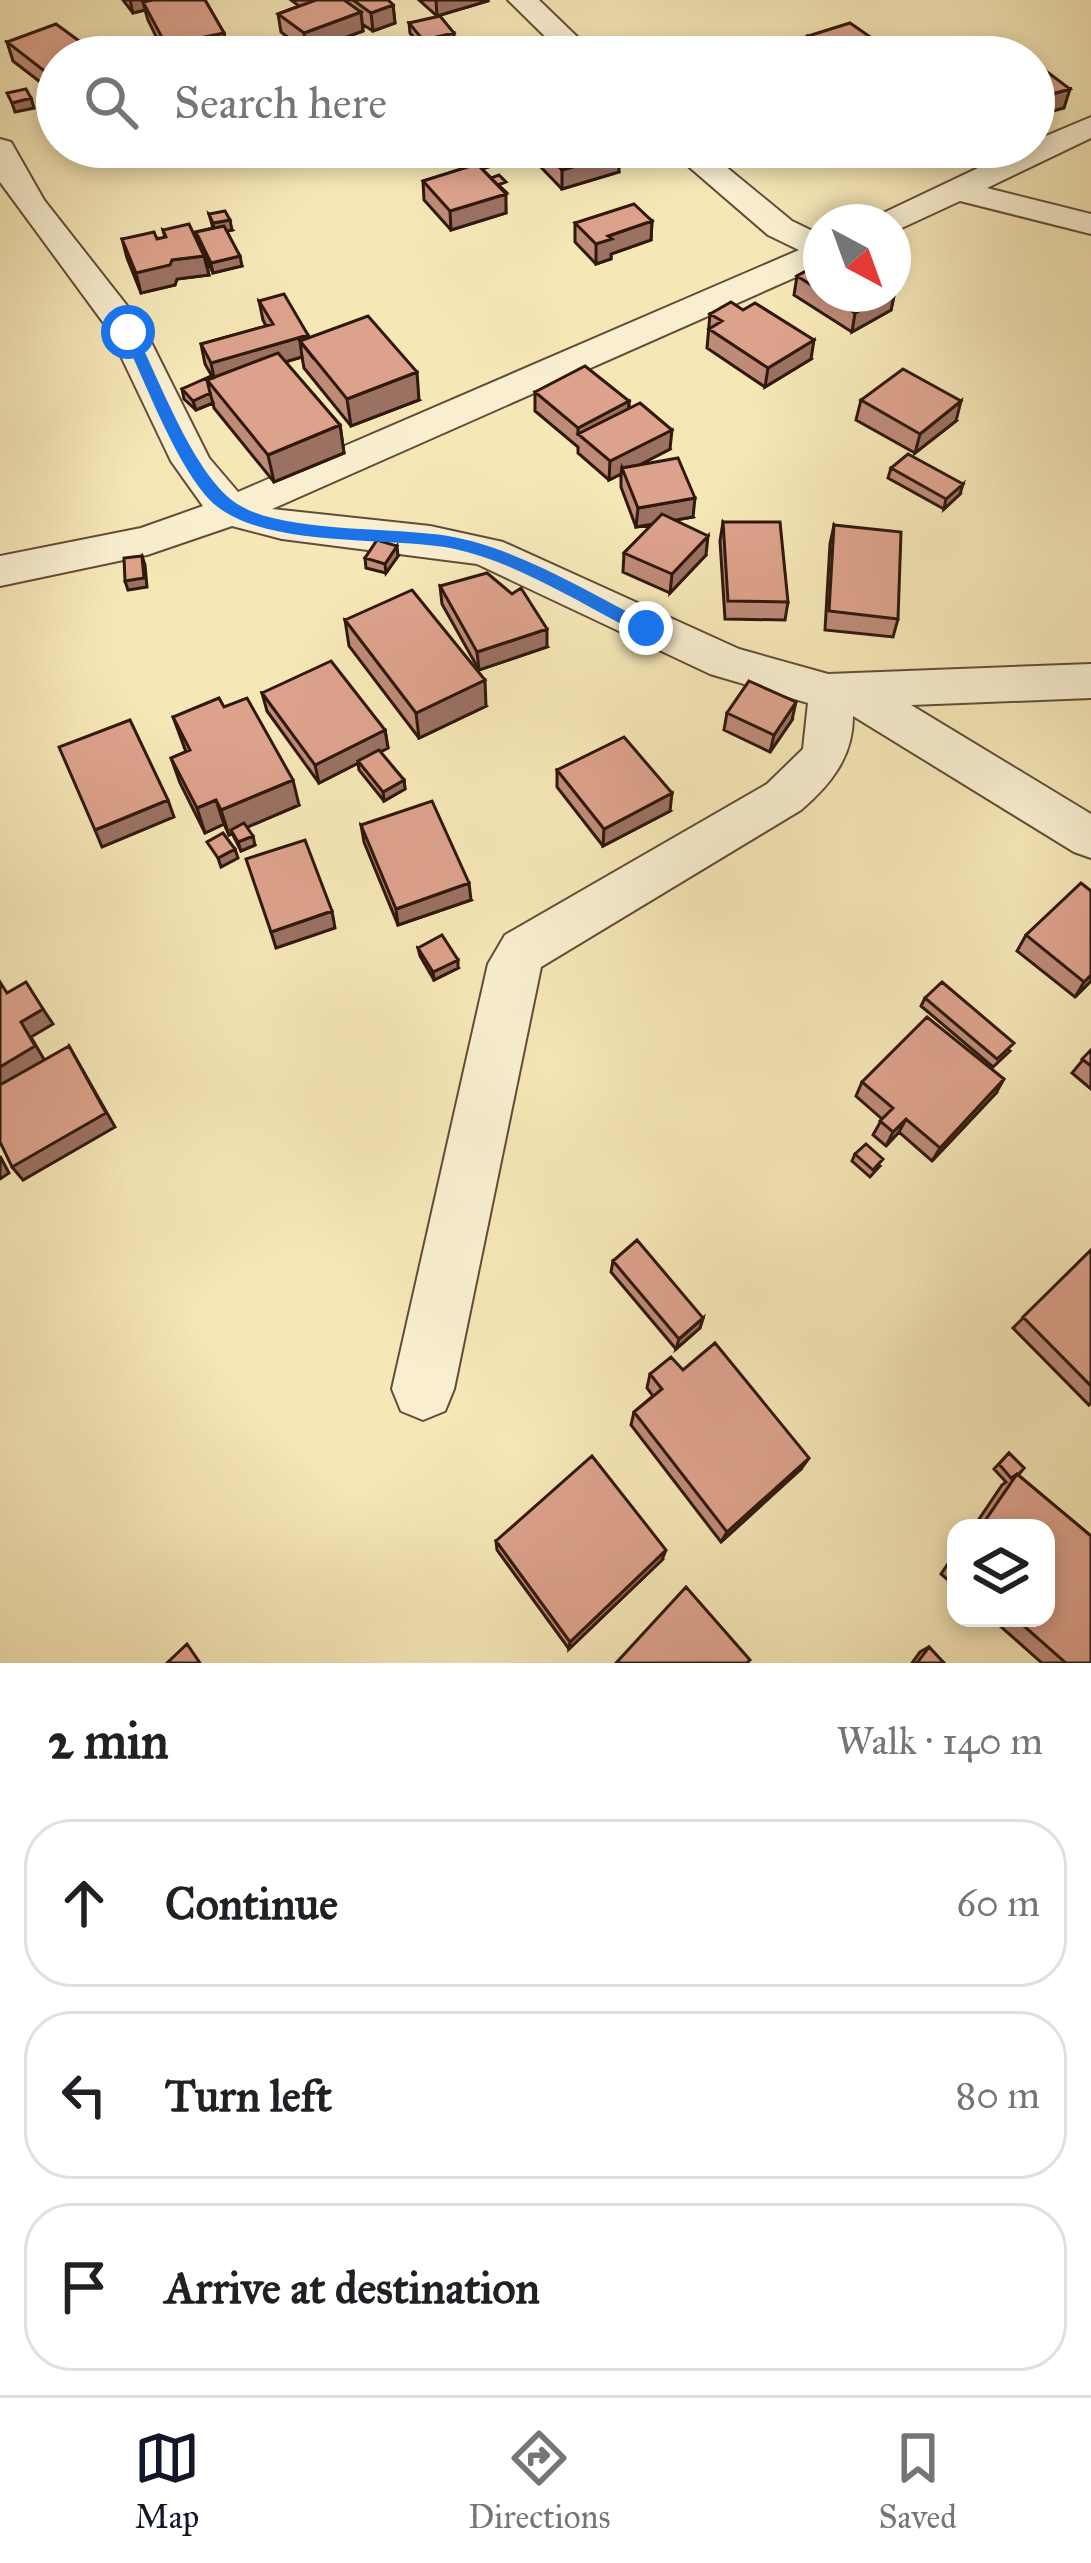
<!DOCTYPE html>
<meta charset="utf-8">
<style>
:root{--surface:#fff;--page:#f6f6f6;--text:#202124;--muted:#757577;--line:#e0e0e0;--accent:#111827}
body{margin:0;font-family:"IM FELL Great Primer",serif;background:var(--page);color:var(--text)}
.controls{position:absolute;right:36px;bottom:36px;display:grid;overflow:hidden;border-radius:24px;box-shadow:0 6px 18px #0003}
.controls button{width:108px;height:108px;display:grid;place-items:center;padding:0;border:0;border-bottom:3px solid var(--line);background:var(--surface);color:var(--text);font:60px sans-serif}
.compass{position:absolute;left:803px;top:204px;width:108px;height:108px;border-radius:50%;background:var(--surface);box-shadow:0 6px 18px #0003;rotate:139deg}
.stop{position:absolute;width:36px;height:36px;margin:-27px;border:9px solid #1a73e8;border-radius:50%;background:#fff}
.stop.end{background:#1a73e8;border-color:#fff;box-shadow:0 3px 12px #0008}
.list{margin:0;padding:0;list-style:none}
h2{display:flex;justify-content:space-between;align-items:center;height:156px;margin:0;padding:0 48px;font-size:51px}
h2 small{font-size:39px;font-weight:400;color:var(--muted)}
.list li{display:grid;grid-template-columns:78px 1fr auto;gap:36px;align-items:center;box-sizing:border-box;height:168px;margin:0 24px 24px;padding:0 24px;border:3px solid var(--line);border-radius:48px}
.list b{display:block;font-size:45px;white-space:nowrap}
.list em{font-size:39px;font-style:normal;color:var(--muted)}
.icon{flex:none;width:66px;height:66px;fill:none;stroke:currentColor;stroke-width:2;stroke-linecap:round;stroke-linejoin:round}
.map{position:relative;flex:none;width:1091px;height:1663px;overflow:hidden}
.search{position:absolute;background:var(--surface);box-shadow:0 6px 18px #0003;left:36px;right:36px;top:36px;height:132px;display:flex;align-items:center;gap:30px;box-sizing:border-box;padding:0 42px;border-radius:66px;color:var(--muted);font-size:45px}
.sheet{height:732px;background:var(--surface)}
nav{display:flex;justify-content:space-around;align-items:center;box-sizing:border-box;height:168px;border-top:3px solid var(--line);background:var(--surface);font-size:33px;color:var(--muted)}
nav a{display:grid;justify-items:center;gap:6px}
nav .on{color:var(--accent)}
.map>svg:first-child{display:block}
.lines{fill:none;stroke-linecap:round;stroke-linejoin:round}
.minor-casing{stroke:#624c38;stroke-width:4}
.minor{fill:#f9efd0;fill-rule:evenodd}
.wall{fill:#be8b78;stroke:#30180d;stroke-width:3}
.shaded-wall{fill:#9b7162;stroke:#30180d;stroke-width:3}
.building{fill:#dda28c;stroke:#30180d;stroke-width:3}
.route{fill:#1a73e8}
</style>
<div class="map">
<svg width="1091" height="1663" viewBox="0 0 1091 1663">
<rect width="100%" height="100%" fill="#f6e7b7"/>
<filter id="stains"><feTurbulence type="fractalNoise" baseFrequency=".00167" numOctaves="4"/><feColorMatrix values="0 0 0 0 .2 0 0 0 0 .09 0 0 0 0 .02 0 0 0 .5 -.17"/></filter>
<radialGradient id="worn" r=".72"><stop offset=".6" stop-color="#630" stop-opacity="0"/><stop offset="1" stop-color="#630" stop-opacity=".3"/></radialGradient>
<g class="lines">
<defs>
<path id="minor" d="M508 0H539L598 57H566Z
M1091 117V138L987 188 1091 214V234L960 201 893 232V222H874L879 215 1022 147H1034V141Z
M0 139 11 142 44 200 143 326 209 458 238 492 799 250 768 235 666 147H702L792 221 821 235V266L272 509 430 526 503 542 739 649 828 674 1091 664V698L911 705 1091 814V858L1074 852 853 716C853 757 831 784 801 810L541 967 454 1389 445 1411 423 1420 401 1411 392 1389 488 964 505 935 767 784 803 749 808 703 710 674 477 564 282 539 232 526 147 555 0 586V556L141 528 203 506 171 461 108 329 0 182Z"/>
</defs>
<use href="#minor" class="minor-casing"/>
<use href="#minor" class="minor"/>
</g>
<path class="wall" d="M123 0H205L224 33 227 52 202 57H166L148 20 145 10 133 13Z
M291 0H388L393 5 395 23 373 31 362 24 363 31 306 52 281 32 278 14 299 6Z
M419 0H488V1L437 16Z
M409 23 454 42 424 49 410 33Z
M808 36 877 54 898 57H809L806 55Z
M7 42 57 57V95L13 61Z
M447 147H515V159L482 169 506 192H505L506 213 451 230 424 200 423 181 466 168Z
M534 147H613L619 172 562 189 535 161Z
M209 214 232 230 227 231 242 266 213 273 198 242 196 232 213 228Z
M652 221 651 240 611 254V259L596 264 575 242V223Z
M163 230 204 256 209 275 177 279 175 285 141 293 127 258 122 239 165 238Z
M821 263V294H893L895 291 891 310 852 332 794 295 797 276Z
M259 301 308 337 419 400 351 426 304 368 302 357 285 362 340 425 344 453 274 482 214 408 213 403 196 410 184 399 182 389 213 378 205 364 201 344 266 326 263 320Z
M710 314 811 359 765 387 707 348Z
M535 392 629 401V409L670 449 639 465 693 517 675 520 706 555 670 593 623 572 624 553 652 525 636 527 621 487V474L609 480 578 453V447L535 411Z
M861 400 956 421 915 453 856 420Z
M891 468 960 494 944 509 888 478Z
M723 522 788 602 785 620 725 619 720 541Z
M834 525 898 619 893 637 825 630 830 544Z
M398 556 386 573 366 568 365 558Z
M440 586 547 647 479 670 442 604Z
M345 620 486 706 419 738 349 646Z
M262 693 385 730 388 748 380 752 404 780 405 789 384 801 359 770 358 763 319 783 267 711Z
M224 707 299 805 247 827 255 845 241 851 232 833 229 835 224 824 205 833 180 783 171 758 186 752 173 717Z
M727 713 792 720 770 752 724 730Z
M557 770 670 811 603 846 557 787Z
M361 825 471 900 398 925 364 842Z
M1091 891V981L1075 997 1017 951 1026 935Z
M418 948 458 968 434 980 420 956Z
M925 998 1010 1051 993 1067 921 1006Z
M1091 1050V1089L1072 1073Z
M862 1082 996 1093 932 1161 899 1132 886 1146 873 1135 882 1119 856 1096Z
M855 1154 880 1166 870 1177 852 1161Z
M1091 1250V1403L1089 1405 1013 1328Z
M613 1261 703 1318 700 1328 676 1349 611 1272Z
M683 1370 801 1469 721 1542 631 1425 634 1412 653 1396 647 1388 650 1374Z
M1009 1453 1024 1468 1018 1475 1091 1536V1663H1042L991 1618H1046V1528H973L1002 1485 1006 1482 994 1469Z
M496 1541 662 1560 569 1649 497 1550Z
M956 1552V1587L941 1574Z
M929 1647 944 1663H912L920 1652Z"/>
<path class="shaded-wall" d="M130 0H184L143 2 145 10 133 13Z
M436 0H488V1L437 16Z
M393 5 395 23 373 31 371 13Z
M361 12 363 31 306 52 304 33Z
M224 33 227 52 202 57H168L166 45Z
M454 33V42L424 49 423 40Z
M879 43 876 57H837Z
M1070 89 1064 108 1034 116V99Z
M31 98 34 108 15 112 12 103Z
M492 147H515V159L471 172 470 153Z
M619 153V172L562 189V170Z
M506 194V213L451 230 450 211Z
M230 220 232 230 215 233 213 223Z
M652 221 651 240 611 254V259L596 264V244L608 236Z
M204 256 209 275 177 279 175 285 141 293 136 273 172 260Z
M240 256 242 266 213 273 211 263Z
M895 291 891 310 852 332 855 313 890 294H893Z
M308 335 311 355 300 341 302 357 215 382 211 363Z
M814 340 811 359 765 387 768 368Z
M417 372 419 400 351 426 347 399Z
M210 393 213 403 196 410 193 401Z
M629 401 628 420 578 434V428Z
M961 401 956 421 915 453 920 434Z
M340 425 344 453 274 482 268 455Z
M672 430 670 449 624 473 622 468 621 474 609 480 610 461Z
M963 484 960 494 944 509 946 499Z
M695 498 693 517 636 527 638 508Z
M708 536 706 555 670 593 672 574Z
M397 546 398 556 386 573 385 564Z
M142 556 145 565 147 587 128 590 125 581Z
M547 629V647L479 670 477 652Z
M485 680 486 706 419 738 416 713Z
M796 702 792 720 770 752 774 735Z
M385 730 388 748 319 783 315 765Z
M293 780 299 805 229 835 221 810Z
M404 780 405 789 384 801 383 792Z
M672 793 670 811 603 846 604 829Z
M168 800 174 817 102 847 95 830Z
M216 800 224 824 205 833 197 808Z
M253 836 255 845 241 851 238 842Z
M235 849 238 858 221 867 218 858Z
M469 883 471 900 398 925 396 909Z
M332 911 335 928 276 948 271 932Z
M458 960V968L434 980 433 972Z
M1091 975V981L1075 997 1084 982Z
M43 1009 53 1024 31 1037 45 1061 0 1088V1067L21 1022Z
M69 1046 115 1127 23 1180 12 1167Z
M1004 1079 996 1093 932 1161 940 1148Z
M906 1119 899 1132 886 1146 893 1132Z
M0 1156 9 1173 0 1179Z
M703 1318 700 1328 676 1349 679 1339Z
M809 1458 801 1469 721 1542 727 1532Z
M666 1550 662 1560 569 1649 570 1642Z"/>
<path class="building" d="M153 0H205L224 33 166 45 143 2Z
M316 0H344L361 12 304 33 278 14Z
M353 0H388L393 5 371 13Z
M440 16 454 33 423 40 409 23Z
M850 23 879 43 837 57 808 36Z
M56 24 101 57H57L56 80 7 42Z
M885 51 898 57H872Z
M1034 62 1070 89 1034 99Z
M26 89 31 98 12 103 7 93Z
M464 147H492L470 153Z
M540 147H613L619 153 562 170Z
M477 164 506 194 450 211 423 181Z
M499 175 506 182 498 185 491 178Z
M634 204 652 221 608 236 612 239 596 244 575 223Z
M225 211 230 220 213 223 209 214Z
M189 224 204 256 172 260 170 265 136 273 122 239 154 232 157 239 166 237 163 230Z
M224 226 240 256 211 263 196 232Z
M821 263V291L797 276Z
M284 294 308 335 211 363 201 344 273 324 259 301Z
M826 294H890L855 313Z
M731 302 743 310 755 303 814 340 768 368 709 329 722 321 710 314Z
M368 316 417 372 347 399 300 341Z
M278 353 340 425 268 455 207 380Z
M585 366 629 401 578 428 535 392Z
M903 369 961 401 920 434 861 400Z
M211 376 213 378 207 380 210 393 193 401 182 389Z
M640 403 672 430 610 461 578 434Z
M908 454 963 484 946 499 891 468Z
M678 458 695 498 638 508 622 468Z
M662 514 708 536 672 574 624 553Z
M723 522H780L788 602 728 601Z
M834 525 901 532 898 619 829 611Z
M377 540 397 546 385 564 365 558Z
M142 556 144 578 125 581 124 558Z
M487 573 512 594 521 588 547 629 477 652 440 586Z
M412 590 485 680 416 713 345 620Z
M331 661 385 730 315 765 262 693Z
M749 681 796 702 774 735 727 713Z
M219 698 224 707 247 698 293 780 221 810 216 800 197 808 171 758 190 750 173 717Z
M130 720 168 800 95 830 59 747Z
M624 737 672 793 604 829 557 770Z
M379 750 404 780 383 792 358 761Z
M432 801 469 883 396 909 361 825Z
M244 823 253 836 238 842 231 830Z
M223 833 235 849 218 858 207 842Z
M305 840 332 911 271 932 246 859Z
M1081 883 1091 891V975L1084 982 1026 935Z
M442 935 458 960 433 972 418 948Z
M0 982 7 993 26 982 43 1009 21 1022 35 1046 0 1067Z
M942 982 1014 1043 997 1059 925 998Z
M927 1017 1004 1079 940 1148 906 1119 893 1132 880 1121 893 1108 862 1082Z
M69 1046 106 1113 12 1167 0 1142V1085Z
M1091 1050V1066L1082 1059Z
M866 1144 883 1159 873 1170 855 1154Z
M637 1240 703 1318 679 1339 613 1261Z
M1091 1250V1386L1023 1317Z
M715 1343 809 1458 727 1532 634 1412 662 1389 650 1374 671 1357 683 1370Z
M1009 1453 1024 1468 1018 1475 1017 1474 1011 1478 999 1464Z
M592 1456 666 1550 570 1642 496 1541Z
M1017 1474 1091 1536V1663H1066L1015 1618H1046V1528H980Z
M686 1587 750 1660 747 1663H616Z
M187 1644 200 1663H167Z
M929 1647 944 1663H917Z"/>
<path class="route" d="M128 328 135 332C159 378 195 479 239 505 284 533 393 527 448 536 519 548 588 593 652 624V633H639C581 604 519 563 455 549 388 535 253 551 206 496 171 454 146 382 121 332Z"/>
<rect width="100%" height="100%" filter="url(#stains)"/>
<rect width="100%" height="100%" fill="url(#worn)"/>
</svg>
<div class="controls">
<button><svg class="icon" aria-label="layers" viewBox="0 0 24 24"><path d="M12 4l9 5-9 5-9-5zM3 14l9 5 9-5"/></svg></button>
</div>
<svg class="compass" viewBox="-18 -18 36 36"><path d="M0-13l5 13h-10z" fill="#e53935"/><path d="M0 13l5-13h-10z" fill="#757577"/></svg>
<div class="stop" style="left:128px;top:332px"></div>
<div class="stop end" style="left:646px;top:628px"></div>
<div class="search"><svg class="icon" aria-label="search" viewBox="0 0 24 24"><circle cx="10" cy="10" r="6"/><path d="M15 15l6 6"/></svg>Search here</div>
</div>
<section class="sheet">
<h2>2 min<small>Walk · 140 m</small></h2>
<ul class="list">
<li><svg class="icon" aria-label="ahead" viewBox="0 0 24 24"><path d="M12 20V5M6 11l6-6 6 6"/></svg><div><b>Continue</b></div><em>60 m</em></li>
<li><svg class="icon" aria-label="left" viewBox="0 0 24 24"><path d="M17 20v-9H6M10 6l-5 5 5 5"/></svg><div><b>Turn left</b></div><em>80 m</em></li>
<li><svg class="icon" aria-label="arrive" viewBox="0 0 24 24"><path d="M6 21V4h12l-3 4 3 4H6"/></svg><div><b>Arrive at destination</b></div></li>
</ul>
</section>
<nav>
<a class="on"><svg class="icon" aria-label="map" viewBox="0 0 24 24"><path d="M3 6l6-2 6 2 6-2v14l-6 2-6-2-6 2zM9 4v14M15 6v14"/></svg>Map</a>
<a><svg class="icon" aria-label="directions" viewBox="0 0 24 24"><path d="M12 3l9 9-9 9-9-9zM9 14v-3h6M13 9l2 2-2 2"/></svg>Directions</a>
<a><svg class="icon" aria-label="saved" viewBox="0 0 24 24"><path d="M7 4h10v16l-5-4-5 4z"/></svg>Saved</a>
</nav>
